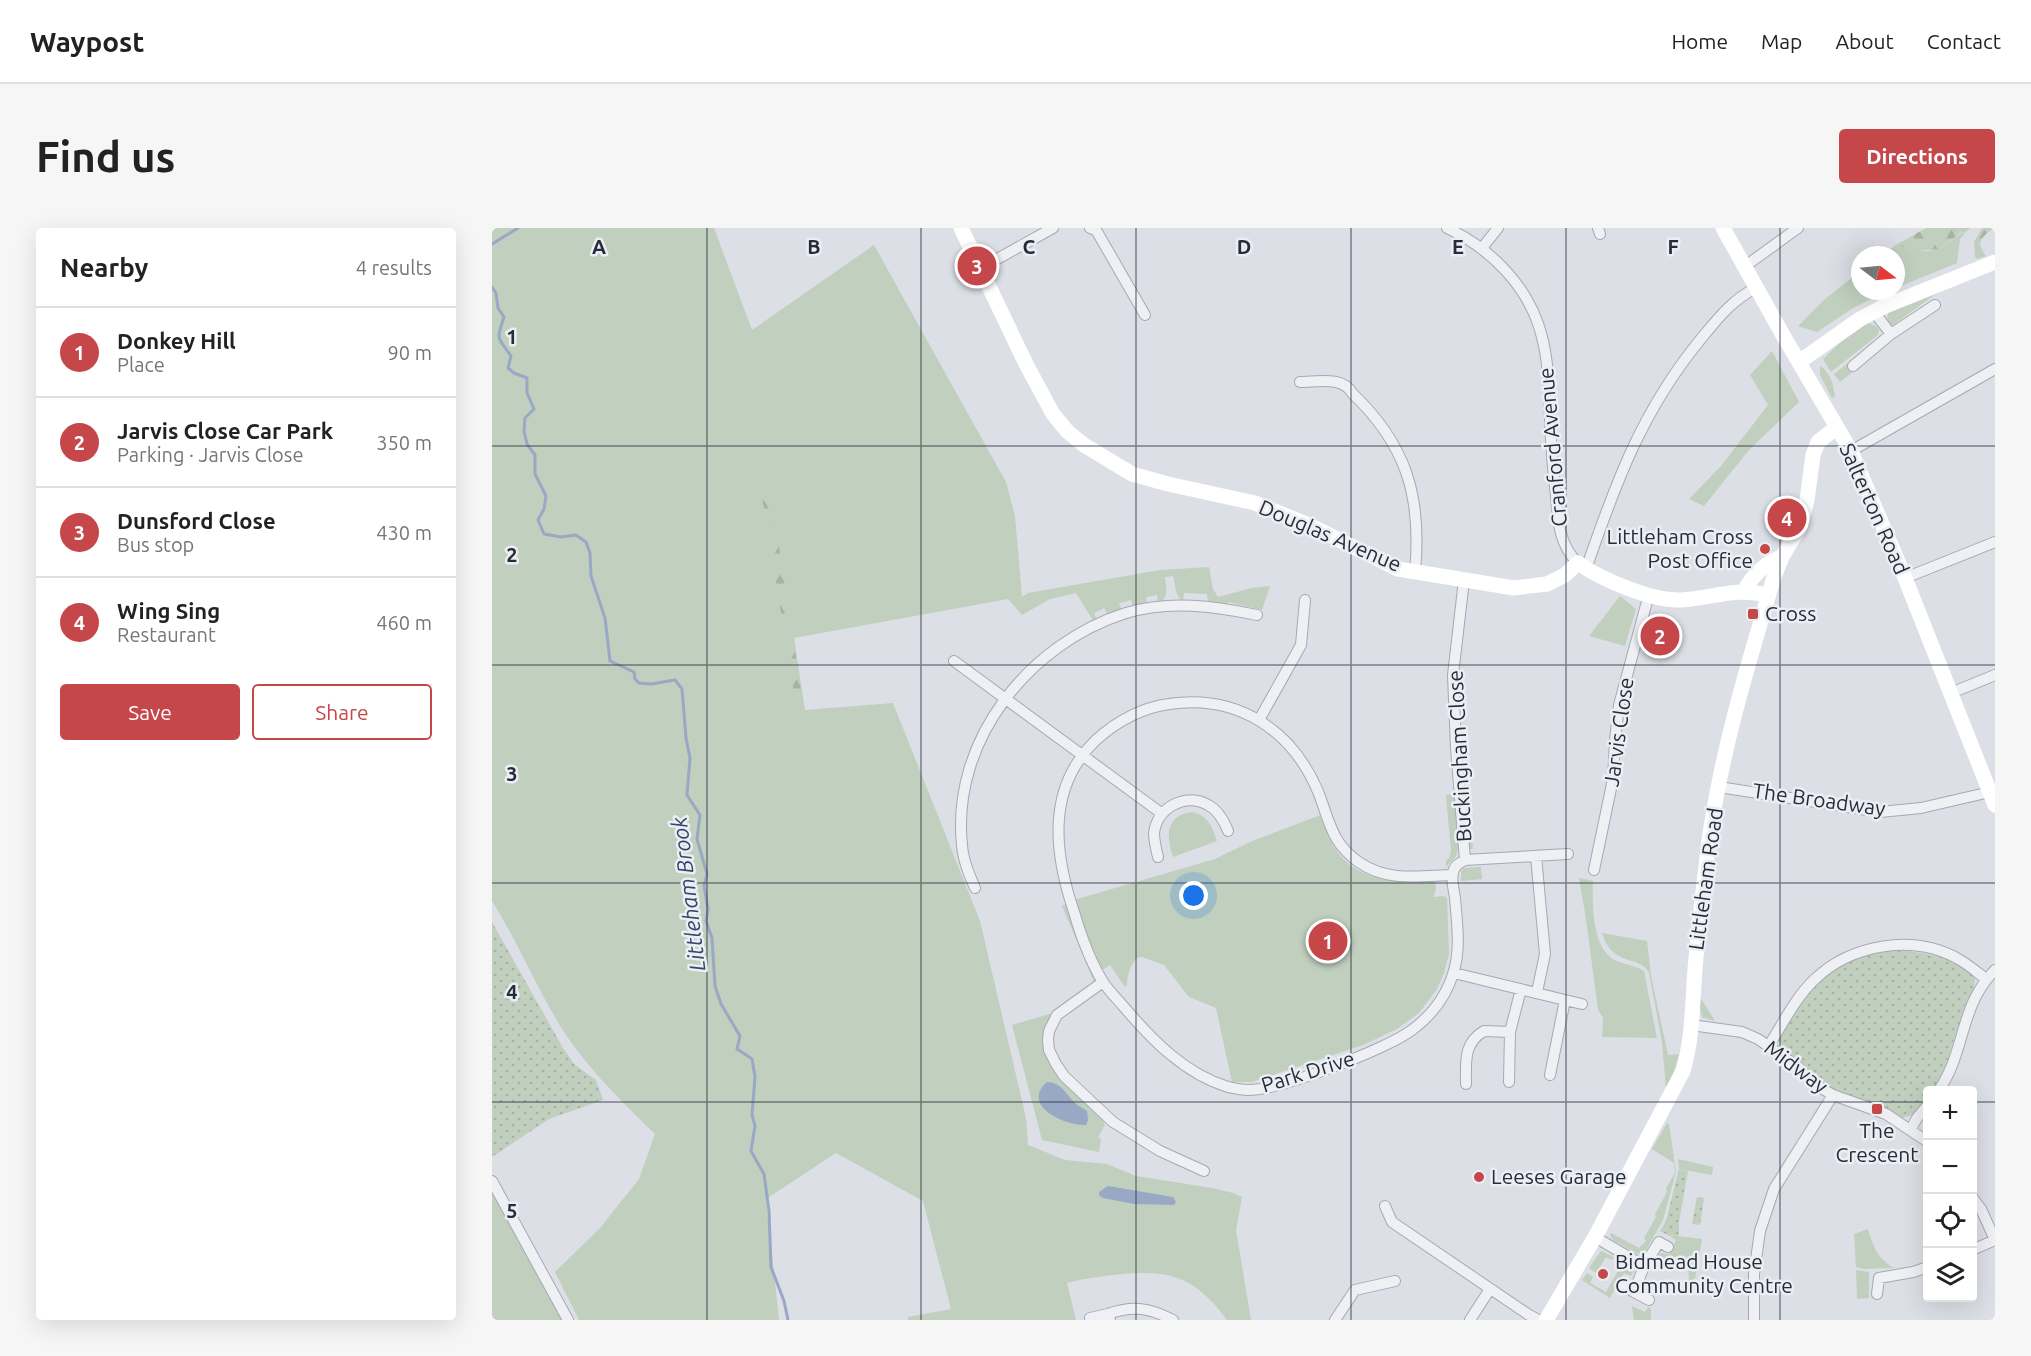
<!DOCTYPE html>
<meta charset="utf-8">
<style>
:root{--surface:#fff;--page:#f6f6f6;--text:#222;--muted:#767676;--line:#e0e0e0;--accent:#c5474a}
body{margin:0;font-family:Ubuntu,sans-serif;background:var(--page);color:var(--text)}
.controls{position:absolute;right:18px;bottom:18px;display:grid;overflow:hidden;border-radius:6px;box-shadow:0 6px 24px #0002}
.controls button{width:54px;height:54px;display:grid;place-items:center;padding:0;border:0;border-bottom:2px solid var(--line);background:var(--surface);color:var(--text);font:30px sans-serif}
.compass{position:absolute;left:1359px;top:18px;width:54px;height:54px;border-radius:50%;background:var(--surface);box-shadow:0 6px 24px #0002;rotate:106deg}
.you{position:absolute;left:702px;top:668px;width:21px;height:21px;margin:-15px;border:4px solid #fff;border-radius:50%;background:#1a73e8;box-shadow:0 0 0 9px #1a73e833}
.badge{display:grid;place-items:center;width:39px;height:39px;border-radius:50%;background:var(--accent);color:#fff;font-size:20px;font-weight:700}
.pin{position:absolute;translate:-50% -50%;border:3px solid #fff;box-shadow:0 2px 6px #0006}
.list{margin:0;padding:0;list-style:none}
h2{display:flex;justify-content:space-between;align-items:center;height:78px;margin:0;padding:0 24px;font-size:26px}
h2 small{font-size:20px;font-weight:400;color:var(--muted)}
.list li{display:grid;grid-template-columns:39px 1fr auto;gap:18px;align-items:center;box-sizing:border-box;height:90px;padding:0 24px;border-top:2px solid var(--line)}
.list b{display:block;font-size:22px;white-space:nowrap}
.list p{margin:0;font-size:20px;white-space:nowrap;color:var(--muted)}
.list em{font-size:20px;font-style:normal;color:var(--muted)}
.actions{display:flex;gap:12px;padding:18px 24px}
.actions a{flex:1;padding:14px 0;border:2px solid var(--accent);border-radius:6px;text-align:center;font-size:21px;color:var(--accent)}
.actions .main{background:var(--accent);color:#fff}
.icon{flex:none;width:33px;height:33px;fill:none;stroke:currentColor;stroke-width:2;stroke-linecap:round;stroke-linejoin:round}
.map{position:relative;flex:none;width:1503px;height:1092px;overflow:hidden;border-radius:6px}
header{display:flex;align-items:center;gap:36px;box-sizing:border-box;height:84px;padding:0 30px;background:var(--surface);border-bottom:2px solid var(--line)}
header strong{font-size:28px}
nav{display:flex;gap:33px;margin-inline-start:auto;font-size:21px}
.intro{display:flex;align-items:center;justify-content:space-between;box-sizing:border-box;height:144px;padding:0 36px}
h1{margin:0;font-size:42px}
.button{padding:15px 27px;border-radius:6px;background:var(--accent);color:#fff;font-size:21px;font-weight:700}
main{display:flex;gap:36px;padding:0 36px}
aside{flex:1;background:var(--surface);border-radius:6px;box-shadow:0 6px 24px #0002}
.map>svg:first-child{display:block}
.grass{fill:#c0cfbe}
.forest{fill:url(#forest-firs)}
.park{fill:url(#park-dots)}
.water{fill:#99a8c4}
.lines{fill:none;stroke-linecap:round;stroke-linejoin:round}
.stream{stroke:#99a8c4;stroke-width:3}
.street-casing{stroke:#a6a9b2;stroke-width:12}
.street{stroke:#eef0f4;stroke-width:10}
.secondary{stroke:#fff;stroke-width:15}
.grid{fill:none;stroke:#272c3b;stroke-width:1.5;stroke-opacity:0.55}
.poi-dot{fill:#c5474a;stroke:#ebeef3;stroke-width:2}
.labels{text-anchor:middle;stroke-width:5;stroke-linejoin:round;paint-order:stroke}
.street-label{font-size:21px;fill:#272c3b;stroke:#ebeef3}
.poi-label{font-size:21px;fill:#272c3b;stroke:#ebeef3;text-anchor:start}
.water-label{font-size:22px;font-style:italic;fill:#34466c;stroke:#ebeef3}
.grid-label{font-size:20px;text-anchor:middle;font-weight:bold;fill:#272c3b;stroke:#ebeef3;stroke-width:5;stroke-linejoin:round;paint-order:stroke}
</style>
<header>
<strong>Waypost</strong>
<nav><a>Home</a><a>Map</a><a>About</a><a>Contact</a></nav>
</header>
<div class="intro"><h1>Find us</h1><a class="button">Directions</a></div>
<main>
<aside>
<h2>Nearby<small>4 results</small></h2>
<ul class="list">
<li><span class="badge">1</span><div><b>Donkey Hill</b><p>Place</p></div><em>90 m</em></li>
<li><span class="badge">2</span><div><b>Jarvis Close Car Park</b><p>Parking · Jarvis Close</p></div><em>350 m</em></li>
<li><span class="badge">3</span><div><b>Dunsford Close</b><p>Bus stop</p></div><em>430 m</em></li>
<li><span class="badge">4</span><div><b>Wing Sing</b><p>Restaurant</p></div><em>460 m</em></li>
</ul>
<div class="actions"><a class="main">Save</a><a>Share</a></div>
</aside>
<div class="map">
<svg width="1503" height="1092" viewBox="0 0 1503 1092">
<defs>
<pattern id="forest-firs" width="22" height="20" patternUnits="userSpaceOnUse" patternTransform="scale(1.5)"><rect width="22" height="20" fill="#c0cfbe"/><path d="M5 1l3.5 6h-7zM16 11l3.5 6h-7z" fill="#a5b2a4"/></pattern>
<pattern id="park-dots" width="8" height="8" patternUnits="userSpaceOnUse" patternTransform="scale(1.5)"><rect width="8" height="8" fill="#c0cfbe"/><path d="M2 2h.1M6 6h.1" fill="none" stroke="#a5b2a4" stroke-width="1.8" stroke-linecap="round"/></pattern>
</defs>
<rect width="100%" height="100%" fill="#dcdfe5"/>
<path class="grass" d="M0 0H222L260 102 382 17 514 254 523 288 530 369 536 365 668 342 717 339 721 361 726 369 760 360 778 358 770 382 736 374 735 376 716 374 715 366 692 365 691 373C682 368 684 357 681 348L673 349C674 360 678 370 666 375L665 367 654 369 655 377 641 380 639 372 627 375 630 384 616 388 612 380 602 385 605 392 602 394 584 365 558 371 530 387 516 371 302 410 313 482 401 475 488 693 534 890 536 917 573 932 615 936 644 948 720 960 741 965 750 969 744 1002 759 1092H735C703 1050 682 1042 630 1046 611 1048 594 1050 575 1055L584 1092H416V1089L459 1081 431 973 344 925 274 971 287 1092H87L63 1044 108 1000 147 951 163 906C127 871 90 835 64 791 41 752 24 711 0 673Z
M1474 4 1468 11 1465 35 1404 60V27H1390L1404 17C1420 21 1438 28 1453 17 1460 12 1465 6 1474 4Z
M1368 43V63H1396L1361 80 1325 104 1306 98 1332 72Z
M1469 54 1441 68 1401 97 1397 95 1395 89 1397 83Z
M1376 95 1384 98 1387 102 1386 107 1339 144 1331 131 1350 113Z
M1280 123 1307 174 1257 222 1212 278 1197 271 1229 238 1276 177 1258 147Z
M1356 135 1362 143 1348 154 1342 146Z
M1328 138C1339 145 1341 156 1343 168L1340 170 1328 147Z
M1128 368 1144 381 1133 418 1097 408Z
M976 565 981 621H977L973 566Z
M964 566 968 622H965V627L954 639V633L957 630 959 623 954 567Z
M701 584C717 589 720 598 725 613L681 629C674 608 673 587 701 584Z
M831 586C834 595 835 605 839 613 859 654 904 656 943 654L944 662 941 669 952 668 955 670 957 726 952 745 945 761 927 785 905 801 871 817 760 854H740L724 780 697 769 672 737 650 729 645 730C638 738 635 746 635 757L633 759 618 737 610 742 602 754 570 678 582 672 723 631 758 614Z
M989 639 990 651 969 653V643L972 640Z
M1087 650 1101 653C1100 675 1100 718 1121 731 1131 737 1143 737 1152 743L1165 810 1110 809 1111 790 1106 782 1094 691Z
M1110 705 1155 713 1159 748 1176 827 1187 826 1180 850 1174 860 1170 814 1157 745C1148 726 1120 740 1110 705Z
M1208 769 1223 793 1210 789 1208 779Z
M564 784 551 814 608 887 613 897 606 909 609 911 607 924 550 912 520 797Z
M1175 895 1177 896 1184 944 1171 992 1153 1024 1146 1026 1121 1012 1118 1007 1119 1005 1147 1020 1154 1013 1152 1010 1164 989 1163 986 1175 964 1174 960 1183 945 1182 935 1160 921Z
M1186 931 1221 939 1220 947 1187 941Z
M0 958 77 1092H0Z
M1376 1001C1382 1020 1384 1029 1402 1040L1371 1041 1364 1039 1362 1006Z
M1176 1007 1210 1011 1202 1056H1197L1196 1031 1162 1033 1168 1025 1177 1026 1184 1012Z
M1109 1023 1122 1029 1120 1032 1114 1029 1104 1045 1097 1040Z
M1125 1030 1139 1038 1142 1043 1139 1048 1132 1045 1118 1070 1090 1052 1095 1045 1101 1049 1098 1055 1114 1064 1129 1038 1123 1034Z
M1364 1042 1377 1044V1070L1365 1071Z
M1140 1078 1153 1084 1156 1079 1159 1081V1092H1142Z"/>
<path class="forest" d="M1434 0H1478L1474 4 1468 5 1447 21 1424 23 1404 17Z
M1490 0H1502C1489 10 1483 13 1494 28L1485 31 1483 29 1482 14Z
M278 260 312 482 305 483 269 262Z"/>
<path class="park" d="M0 694 71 820 83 837 104 852 111 872 57 891 0 929Z
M1404 722C1432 725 1465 727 1483 751L1482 761 1473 777 1454 837 1441 862H1436L1435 869 1420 887 1410 890 1392 880 1347 867 1294 825 1287 813 1288 807C1298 791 1308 774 1320 759 1340 735 1374 725 1404 722Z
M1187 941 1196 943 1187 994V1008L1176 1007 1168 1003 1174 993Z
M1205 969 1212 970 1208 997 1200 996Z"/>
<path class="water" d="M555 854C569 854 574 866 582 874 586 878 591 880 595 883L596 892 594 897C574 898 528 878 555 854Z
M616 958 681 969 684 974 682 977 642 976 611 970 607 967V964Z"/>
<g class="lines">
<path class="stream" d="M0 16 26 0
M0 59 4 65 6 80 12 89C4 113 5 108 19 128L16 140 22 145 35 150V165L42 181 33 190 32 203 35 216 43 227V246L54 268 52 281 46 292 52 306 69 309 84 307 94 314 98 325 99 348 113 390 118 433 142 444 143 451 147 455 159 456 183 452 190 461 194 510 198 530 195 567 208 587 205 611 215 646 212 658 216 681 214 693 220 710 223 758 229 776 248 808 245 821 260 831 263 849 260 887 263 898 259 923 272 946 277 983 279 1039 292 1073 296 1092"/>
<defs>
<path id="street" d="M598 0 604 2 653 87
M955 0C1000 21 1038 60 1050 109 1057 136 1057 164 1058 191 1059 217 1061 243 1064 268 1066 293 1067 317 1086 335
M1106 0 1108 6
M990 20 1006 0
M1252 39 1306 0
M489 40 561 0
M1382 84 1399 106
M1361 138 1399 106 1443 77
M808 154C825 154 851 148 860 165 915 217 930 270 923 344
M1359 223 1503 141
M1094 341C1124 254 1150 183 1208 112 1227 89 1239 73 1265 59
M1413 350 1503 314
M972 352 961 447 964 520 973 632
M462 433 669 585
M1459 465 1503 447
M767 492 809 417 813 372
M1227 559 1388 584 1429 580 1498 564
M1044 628 1053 726 1045 764
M666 629C664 621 662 613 662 605 665 580 693 564 716 577 726 582 732 593 736 603
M1102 642 1121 551 1123 512 1127 477 1157 366
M960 647C928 648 896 654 868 635 840 616 838 595 827 566 801 502 746 466 677 476 649 480 624 494 604 512 554 560 562 625 582 684 589 708 598 733 611 754 617 763 625 771 632 779 660 812 693 846 736 859 741 860 749 862 755 862 786 863 895 821 920 802 939 788 954 768 961 746 969 723 965 695 963 670 962 663 959 653 961 645 962 638 967 635 973 632L1076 626
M483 660C477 646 471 632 470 617 459 512 538 415 634 385 678 372 722 378 765 387
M962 745 1073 772 1058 847
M611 754 565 787 557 803 556 812 557 822 564 836 572 848 621 894 668 923 712 943
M1073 772 1090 776
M1199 797 1250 804 1266 811 1306 839 1322 856 1341 867 1394 886 1436 914
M1277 817C1291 796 1303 770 1322 752 1359 716 1422 705 1468 732 1477 737 1486 745 1494 751
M1017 854 1018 804 1029 761
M974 856C974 835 971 815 992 803L1018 804
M1447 862C1474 823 1467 778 1503 742
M1419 901 1425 890 1436 877
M0 953 76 1092
M1480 969 1489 981 1503 1012
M893 978 900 994 1037 1087 1047 1092
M1103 1009 1152 1038 1142 1064 1157 1072
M1480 1022 1503 1012
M1152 1038 1167 1014 1176 1019
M1128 1056 1142 1064
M1385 1066 1387 1050 1421 1044 1436 1039
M598 1090 616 1086
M618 1092 616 1086C641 1077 658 1080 681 1092
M843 1092 863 1062 903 1053
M978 1092 998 1061
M1262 1092V1046L1268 1003 1282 961 1341 867"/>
</defs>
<use href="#street" class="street-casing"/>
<use href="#street" class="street"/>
<path class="secondary" d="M469 0 534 136 561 186 575 203 592 217 640 246 676 256 763 275 819 298 906 341 1022 360 1055 356 1073 347 1086 335C1110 352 1160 373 1189 372 1222 370 1242 359 1276 367
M1231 0 1292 109 1359 223 1413 350 1503 577
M1307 134 1368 91 1391 79 1503 34
M1252 363C1260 348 1274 334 1290 329
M1054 1092 1103 1009 1191 843C1202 806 1200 768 1204 730 1207 693 1212 657 1216 620 1228 528 1255 439 1282 349L1290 329 1308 299 1315 272 1321 227 1326 214 1345 199"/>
</g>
<path class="grid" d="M215 0V1092M429 0V1092M644 0V1092M859 0V1092M1074 0V1092M1288 0V1092M0 218H1503M0 437H1503M0 655H1503M0 874H1436M1480 874H1503"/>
<g class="poi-dot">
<circle cx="1273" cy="321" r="6"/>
<rect x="1255" y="380" width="12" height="12" rx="3"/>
<rect x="1379" y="875" width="12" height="12" rx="3"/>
<circle cx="987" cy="949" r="6"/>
<circle cx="1111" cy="1046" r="6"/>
</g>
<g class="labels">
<g class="street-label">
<text transform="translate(1061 219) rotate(-95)" y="7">Cranford Avenue</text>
<text transform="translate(1382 281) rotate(66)" y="7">Salterton Road</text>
<text transform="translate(838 308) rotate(23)" y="7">Douglas Avenue</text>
<text transform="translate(1127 504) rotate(-82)" y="7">Jarvis Close</text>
<text transform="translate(968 528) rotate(-93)" y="7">Buckingham Close</text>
<text transform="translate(1327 572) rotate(8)" y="7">The Broadway</text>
<text transform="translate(1214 651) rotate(-82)" y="7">Littleham Road</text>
<text transform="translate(1304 839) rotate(37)" y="7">Midway</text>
<text transform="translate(816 844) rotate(-17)" y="7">Park Drive</text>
</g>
<g class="poi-label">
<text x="1261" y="316" text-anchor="end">Littleham Cross<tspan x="1261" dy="24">Post Office</tspan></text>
<text x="1273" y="393">Cross</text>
<text x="1385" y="910" text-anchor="middle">The<tspan x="1385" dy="24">Crescent</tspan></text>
<text x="999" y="956">Leeses Garage</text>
<text x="1123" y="1041">Bidmead House<tspan x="1123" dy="24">Community Centre</tspan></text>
</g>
<g class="water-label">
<text transform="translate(196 666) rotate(-97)" y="8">Littleham Brook</text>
</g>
</g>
<g class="grid-label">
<text x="107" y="26">A</text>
<text x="322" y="26">B</text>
<text x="537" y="26">C</text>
<text x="752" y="26">D</text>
<text x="966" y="26">E</text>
<text x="1181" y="26">F</text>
<text x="20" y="116">1</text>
<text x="20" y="334">2</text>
<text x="20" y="553">3</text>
<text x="20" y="771">4</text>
<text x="20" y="990">5</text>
</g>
</svg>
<div class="controls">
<button>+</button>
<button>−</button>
<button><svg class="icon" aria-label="locate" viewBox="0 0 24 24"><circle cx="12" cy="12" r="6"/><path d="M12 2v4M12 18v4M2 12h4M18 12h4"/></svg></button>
<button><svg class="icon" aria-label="layers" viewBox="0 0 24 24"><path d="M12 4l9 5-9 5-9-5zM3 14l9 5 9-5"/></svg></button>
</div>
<svg class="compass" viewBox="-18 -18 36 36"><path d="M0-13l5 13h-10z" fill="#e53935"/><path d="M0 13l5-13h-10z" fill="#767676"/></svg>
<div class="you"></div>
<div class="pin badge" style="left:836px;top:713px">1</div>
<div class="pin badge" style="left:1168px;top:408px">2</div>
<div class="pin badge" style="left:485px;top:38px">3</div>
<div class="pin badge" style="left:1295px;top:290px">4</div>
</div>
</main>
